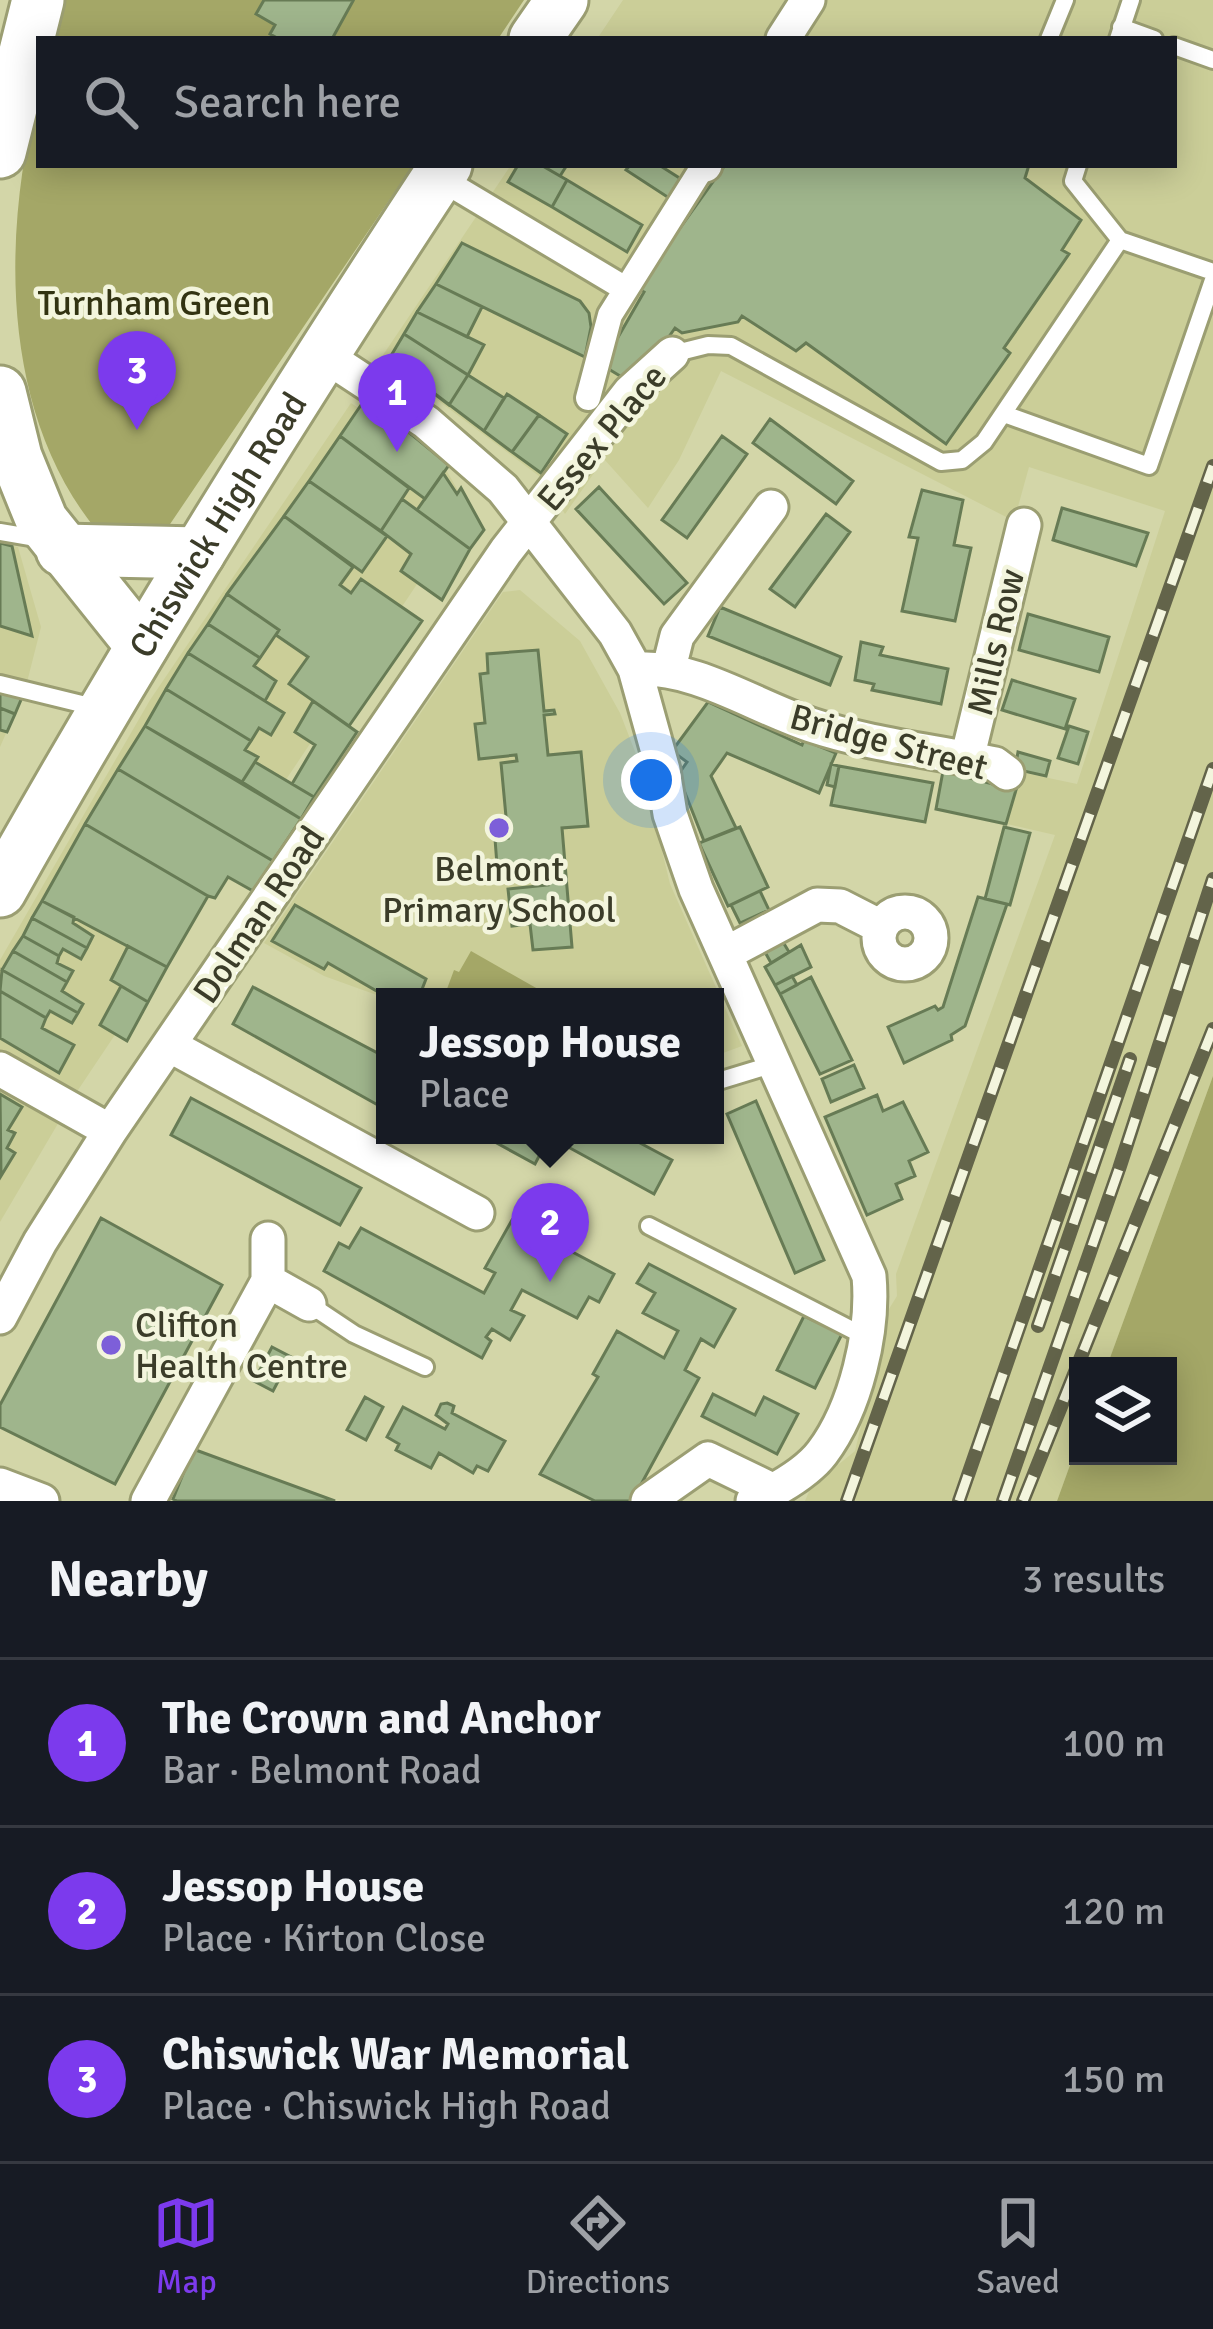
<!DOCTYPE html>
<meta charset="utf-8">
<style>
:root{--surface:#171b24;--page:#242831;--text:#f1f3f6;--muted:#9ea1a6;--line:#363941;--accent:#7c3aed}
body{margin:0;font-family:Signika,sans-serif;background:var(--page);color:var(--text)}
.controls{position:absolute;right:36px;bottom:36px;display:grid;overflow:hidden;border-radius:0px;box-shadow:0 6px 30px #0003}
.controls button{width:108px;height:108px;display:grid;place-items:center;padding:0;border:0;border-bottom:3px solid var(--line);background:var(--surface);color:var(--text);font:60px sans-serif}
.you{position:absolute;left:651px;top:780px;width:42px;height:42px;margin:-30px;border:9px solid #fff;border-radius:50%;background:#1a73e8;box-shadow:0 0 0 18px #1a73e833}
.badge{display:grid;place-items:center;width:78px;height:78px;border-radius:50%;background:var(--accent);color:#fff;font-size:39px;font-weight:700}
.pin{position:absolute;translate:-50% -99px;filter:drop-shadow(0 3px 6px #0008)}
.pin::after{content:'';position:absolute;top:63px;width:42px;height:36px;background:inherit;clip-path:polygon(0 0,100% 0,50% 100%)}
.popup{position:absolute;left:376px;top:988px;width:348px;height:156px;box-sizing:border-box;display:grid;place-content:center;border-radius:0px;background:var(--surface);filter:drop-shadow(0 3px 9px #0005);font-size:39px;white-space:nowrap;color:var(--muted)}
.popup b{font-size:45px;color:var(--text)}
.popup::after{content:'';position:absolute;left:50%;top:100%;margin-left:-24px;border:24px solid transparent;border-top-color:var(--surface)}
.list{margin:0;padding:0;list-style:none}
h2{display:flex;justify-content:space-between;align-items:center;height:156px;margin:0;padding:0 48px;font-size:51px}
h2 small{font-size:39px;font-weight:400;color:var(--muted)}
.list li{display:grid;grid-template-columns:78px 1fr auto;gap:36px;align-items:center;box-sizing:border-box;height:168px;padding:0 48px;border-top:3px solid var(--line)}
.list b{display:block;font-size:45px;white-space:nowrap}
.list p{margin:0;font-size:39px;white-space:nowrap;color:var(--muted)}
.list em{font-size:39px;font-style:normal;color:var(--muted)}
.icon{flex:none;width:66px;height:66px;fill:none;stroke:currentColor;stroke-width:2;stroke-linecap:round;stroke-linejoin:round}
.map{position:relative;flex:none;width:1213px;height:1501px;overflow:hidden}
.search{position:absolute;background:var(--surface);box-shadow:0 6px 30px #0003;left:36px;right:36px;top:36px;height:132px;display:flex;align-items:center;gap:30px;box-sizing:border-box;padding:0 42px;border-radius:0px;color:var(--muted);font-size:45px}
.sheet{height:660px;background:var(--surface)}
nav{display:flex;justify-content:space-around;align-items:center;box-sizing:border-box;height:168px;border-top:3px solid var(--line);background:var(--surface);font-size:33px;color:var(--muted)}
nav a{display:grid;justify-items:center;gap:6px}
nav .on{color:var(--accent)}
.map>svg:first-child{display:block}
.built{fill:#cbce98}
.green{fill:#a4a767}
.building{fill:#9fb58c;stroke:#677b55;stroke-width:3}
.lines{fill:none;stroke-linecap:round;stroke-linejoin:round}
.service-casing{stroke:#9b9e72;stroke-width:22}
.pedestrian-casing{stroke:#9b9e72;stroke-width:30}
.minor-casing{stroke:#9b9e72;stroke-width:39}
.primary-casing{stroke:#9b9e72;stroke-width:57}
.service{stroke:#fff;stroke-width:16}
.pedestrian{stroke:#fff;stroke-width:24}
.minor{stroke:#fff;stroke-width:33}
.primary{stroke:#fff;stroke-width:51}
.rail-casing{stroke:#63644a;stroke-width:14}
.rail{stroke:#f3f5dd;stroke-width:9;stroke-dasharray:27;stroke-linecap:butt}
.poi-dot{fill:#7d5fd9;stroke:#f3f5dd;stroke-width:4.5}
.labels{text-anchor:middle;stroke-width:9;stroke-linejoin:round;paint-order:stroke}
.park-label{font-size:36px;fill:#323312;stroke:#f3f5dd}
.street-label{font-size:36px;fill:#3b3c29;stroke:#f3f5dd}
.poi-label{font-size:36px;fill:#3b3c29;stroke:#f3f5dd}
</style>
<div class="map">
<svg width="1213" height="1501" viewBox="0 0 1213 1501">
<rect width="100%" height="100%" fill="#d3d6a8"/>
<path class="built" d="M623 0H1213V1076L1107 1366H1078V1443L1057 1501H805L811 1487 855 1451 889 1309 897 1296 896 1274 1055 835 1007 824 1020 772 1077 784 1165 511 1029 467 1014 521 721 371 679 460 648 508 604 459 565 514 543 479 381 358 511 165H1174V39H597Z
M351 403 445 468 468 508 76 1093 0 1222V960L150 700Z
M0 543 18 547 41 627 25 690 0 747Z
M520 590 580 641 620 713 643 772 670 884 742 1046 715 1056V997L385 998 324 976 264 943 503 592Z"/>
<path class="green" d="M63 0H524L498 39H52Z
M39 90V165H413L162 536 94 527C0 408 2 232 39 90Z
M471 951 552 997H444L454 970 459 972Z
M1213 1076V1501H1057L1078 1443V1456H1168V1366H1107Z"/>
<path class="building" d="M264 0H351L353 1 332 39H279L270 34 275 25 256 14Z
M518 165H541L567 180 552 207 508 182Z
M541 165H567L560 176Z
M630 165H659L681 179 669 198 626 170Z
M725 165H1029L1025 178 1081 220 1062 250 1069 254 1004 348 1010 353 946 444 806 343 796 351 742 316 738 322 682 333 675 328 659 351 625 379 602 365 644 292 637 288Z
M567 180 642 225 627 252 552 207Z
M462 243 580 301 589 313 591 327 585 357 436 284Z
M436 284 482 307 467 337 417 312Z
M417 312 484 345 468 375 404 334Z
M417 312 484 345 468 375 504 398 484 431 389 359Z
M404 334 468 375 449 405 389 359Z
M507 394 539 415 512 452 484 431Z
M373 403 449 465 425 499 340 436 361 405Z
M539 415 567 434 541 473 512 452Z
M770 419 853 481 836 504 753 443Z
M340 436 409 488 381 531 309 481Z
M722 436 747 454 687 538 662 520Z
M443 473 457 494 461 488 484 530 470 549 417 510Z
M309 481 387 536 362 572 284 516Z
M599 487 687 583 664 604 576 509Z
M922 490 963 500 954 545 971 548 955 621 902 611 918 538 909 537Z
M402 499 470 549 442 600 401 571 411 554 381 531Z
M1062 508 1148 533 1136 566 1053 540Z
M826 514 850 532 795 607 770 589Z
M284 516 353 567 340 585 351 593 361 579 422 621 349 726 289 684 308 657 276 635 279 630 227 594Z
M0 543 12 546 32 636 0 626Z
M227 594 279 630 260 658 208 624Z
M720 607 841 657 830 685 708 636Z
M1028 614 1109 637 1099 672 1019 650Z
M208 624 260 658 254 666 276 681 265 701 188 653Z
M861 642 883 647 880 655 948 669 941 704 872 690 874 684 855 680Z
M538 650 544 711 554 710 555 714 544 715 548 755 581 752 588 826 562 828 572 947 533 950 530 924 512 926 508 889 548 885 547 873 498 878 495 839 508 838 501 763 517 761 516 755 479 759 475 724 485 723 480 674 488 673 487 654Z
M188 653 284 713 271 735 259 728 251 741 166 689Z
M1012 680 1075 699 1065 729 1002 710Z
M0 689 23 695 15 714 0 708Z
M166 689 251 741 245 750 258 757 242 782 145 726Z
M313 701 357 732 314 797 292 784 315 745 295 732Z
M708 702 802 745 804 740 836 753 819 793 727 753 711 776 736 828 704 841 678 775 687 762 672 751Z
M0 708 15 714 7 732 0 730Z
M145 726 301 819 273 861 118 769Z
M1069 726 1088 732 1078 764 1058 758Z
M1018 752 1050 761 1046 776 1015 769Z
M255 762 314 797 301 819 242 782Z
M831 764 839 766 835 787 827 785Z
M839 766 933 783 925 822 831 805Z
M118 769 273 861 253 891 228 877 215 898 208 896 85 824Z
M943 771 1016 790 1006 824 936 809Z
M85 824 208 896 167 967 42 901Z
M740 827 768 887 728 906 699 843Z
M1004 827 1030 833 1010 905 985 899Z
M760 891 769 910 740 923 731 905Z
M978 897 1007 904 965 1026 951 1035 952 1040 904 1063 888 1027 935 1006 938 1010 943 1007Z
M42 901 74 917 73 923 93 936 87 948 32 918Z
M295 905 426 979 419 997H387L328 963 324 969 272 941Z
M32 918 87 948 81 959 63 949 59 956 23 936Z
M23 936 59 956 57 963 73 971 67 982 13 951Z
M783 942 789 952 771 963 765 952Z
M801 945 811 967 775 985 765 967Z
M128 946 167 967 148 1002 111 980Z
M13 951 67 982 62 991 83 1004 78 1013 2 970Z
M2 970 78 1013 72 1023 50 1011 46 1018 0 991Z
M792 976 797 985 780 994 775 985Z
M811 977 852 1060 820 1074 780 994Z
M121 986 148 1002 127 1041 100 1025Z
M253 987 385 1057V1109L233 1024Z
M0 991 46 1018 42 1028 74 1045 59 1073 0 1038Z
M854 1065 864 1088 831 1102 822 1079Z
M0 1094 22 1107 8 1130 15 1133 7 1148 15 1153 1 1176Z
M877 1095 883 1111 903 1102 928 1152 909 1161 915 1176 896 1184 902 1199 867 1215 825 1117Z
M191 1098 361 1188 340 1225 171 1135Z
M756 1101 824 1260 795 1273 727 1114Z
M482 1135H546L547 1141 535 1164Z
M563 1135H625L672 1160 654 1194 559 1142Z
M101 1218 222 1285 115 1484 0 1427V1405Z
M512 1220 614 1274 599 1302 589 1297 577 1318 522 1290 511 1310 524 1316 510 1340 492 1329 486 1337 491 1341 482 1358 324 1271 339 1243 349 1248 361 1228 484 1293 495 1273 485 1268Z
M649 1264 735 1309 714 1347 701 1339 685 1370 699 1378 632 1501H595L540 1474 598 1377 593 1374 617 1331 664 1358 678 1331 643 1313 655 1293 637 1283Z
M804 1316 842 1334 815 1388 777 1370Z
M272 1347 291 1357 273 1391 254 1381Z
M713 1394 755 1415 764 1397 798 1414 777 1454 702 1416Z
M365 1397 383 1407 366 1440 347 1430Z
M447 1403 454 1406 452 1413 505 1441 488 1471 477 1466 473 1473 439 1453 431 1468 396 1450 399 1444 387 1437 403 1407 445 1429 448 1424 436 1415 441 1404Z
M193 1449 335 1501H177L173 1499Z"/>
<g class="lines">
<defs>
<path id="service" d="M1121 27 1154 39
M1049 39 1065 0
M1118 39 1131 0
M1174 46 1213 60
M1078 165 1073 181 1120 240 1213 272
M672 354 708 345 731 346 941 462 962 460 984 442 1120 240
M1004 414 1149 466 1213 280
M0 532 42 539
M0 684 98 708
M715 1082 774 1064
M649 1226 864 1336
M309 1304 354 1334 425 1367"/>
<path id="pedestrian" d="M438 177 624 288
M588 398 610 315 704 165"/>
<path id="minor" d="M783 39 808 0
M704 165H705
M324 355 426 422 503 489 615 633 635 669 663 770 670 814 696 889 869 1276C874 1331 856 1408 822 1453 806 1474 776 1490 753 1501
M669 668 677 636 771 507
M635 669C697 666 753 706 811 725 871 745 934 751 995 764L1007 773
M967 759 1024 525
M879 938a26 26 0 1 1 52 0a26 26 0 1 1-52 0Z
M727 953 817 905 840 906 881 927
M169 1045 477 1213
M0 1069 110 1131
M268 1281 309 1304
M0 1317 40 1242 110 1131 506 551 630 392 672 354
M0 1485 42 1501
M148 1501 268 1281V1239
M648 1501 708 1459 774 1491"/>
<g id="primary">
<path d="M535 39 562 0"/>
<path d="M0 152 38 0"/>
<path d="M0 392 16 457 42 521 142 646"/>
<path d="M62 550 199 553"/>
<path id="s1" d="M0 891C139 643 290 402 446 165"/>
</g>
</defs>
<use href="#service" class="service-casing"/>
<use href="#pedestrian" class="pedestrian-casing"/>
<use href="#minor" class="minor-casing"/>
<use href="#primary" class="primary-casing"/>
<use href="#service" class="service"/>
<use href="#pedestrian" class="pedestrian"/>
<use href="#minor" class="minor"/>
<use href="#primary" class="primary"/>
<defs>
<path id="rail" d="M1038 1326 1130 1059
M847 1501 1213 466
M959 1501 1213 769
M1003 1501 1119 1169 1213 879
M1023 1501 1213 1029"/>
</defs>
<use href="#rail" class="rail-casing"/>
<use href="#rail" class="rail"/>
</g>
<g class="poi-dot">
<circle cx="499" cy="828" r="12"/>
<circle cx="111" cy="1345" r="12"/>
</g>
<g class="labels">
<g class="park-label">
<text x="154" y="315">Turnham Green</text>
</g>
<g class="street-label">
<text transform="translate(601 437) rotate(-50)" y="13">Essex Place</text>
<text dy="13" stroke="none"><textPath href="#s1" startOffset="426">Chiswick High Road</textPath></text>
<text transform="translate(995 642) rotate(-77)" y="13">Mills Row</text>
<text transform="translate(889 741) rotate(15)" y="13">Bridge Street</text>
<text transform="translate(258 914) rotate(-56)" y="13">Dolman Road</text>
</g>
<g class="poi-label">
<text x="499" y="881">Belmont<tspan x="499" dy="41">Primary School</tspan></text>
<text x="135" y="1337" text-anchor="start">Clifton<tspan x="135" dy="41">Health Centre</tspan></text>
</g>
</g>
</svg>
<div class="controls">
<button><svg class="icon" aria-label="layers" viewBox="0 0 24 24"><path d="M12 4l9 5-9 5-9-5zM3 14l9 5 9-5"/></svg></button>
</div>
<div class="you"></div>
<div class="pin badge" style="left:397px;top:452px">1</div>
<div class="pin badge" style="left:550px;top:1282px">2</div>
<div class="popup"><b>Jessop House</b>Place</div>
<div class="pin badge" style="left:137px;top:430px">3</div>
<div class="search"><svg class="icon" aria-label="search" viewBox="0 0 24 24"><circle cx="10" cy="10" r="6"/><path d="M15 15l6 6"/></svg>Search here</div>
</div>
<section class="sheet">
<h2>Nearby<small>3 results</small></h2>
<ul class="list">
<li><span class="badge">1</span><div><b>The Crown and Anchor</b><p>Bar · Belmont Road</p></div><em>100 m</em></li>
<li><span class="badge">2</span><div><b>Jessop House</b><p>Place · Kirton Close</p></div><em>120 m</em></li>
<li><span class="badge">3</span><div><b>Chiswick War Memorial</b><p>Place · Chiswick High Road</p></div><em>150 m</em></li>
</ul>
</section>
<nav>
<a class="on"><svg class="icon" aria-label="map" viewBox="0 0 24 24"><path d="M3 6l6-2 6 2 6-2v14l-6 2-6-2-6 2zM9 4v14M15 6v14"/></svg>Map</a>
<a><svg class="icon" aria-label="directions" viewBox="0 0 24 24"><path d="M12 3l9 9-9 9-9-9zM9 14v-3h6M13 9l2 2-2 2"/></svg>Directions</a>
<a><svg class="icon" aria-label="saved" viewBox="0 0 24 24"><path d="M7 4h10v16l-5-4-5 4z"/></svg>Saved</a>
</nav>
